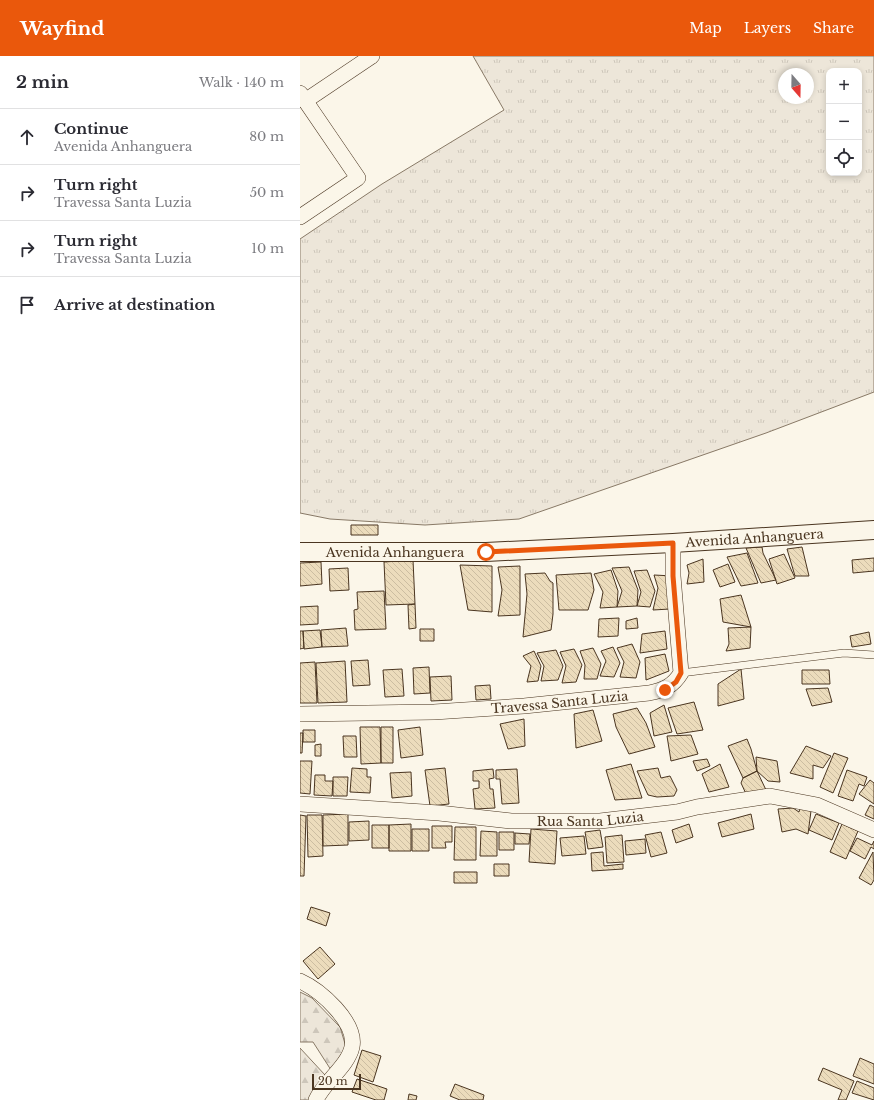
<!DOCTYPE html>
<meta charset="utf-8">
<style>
:root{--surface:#fff;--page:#f7f7f7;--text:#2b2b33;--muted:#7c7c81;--line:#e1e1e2;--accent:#ea580c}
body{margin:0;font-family:"Libre Baskerville",serif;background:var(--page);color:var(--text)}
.controls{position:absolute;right:12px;top:12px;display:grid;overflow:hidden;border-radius:8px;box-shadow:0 2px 6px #0003}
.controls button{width:36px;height:36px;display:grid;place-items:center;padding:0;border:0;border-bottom:1px solid var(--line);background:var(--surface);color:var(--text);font:20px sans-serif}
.compass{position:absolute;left:478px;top:12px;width:36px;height:36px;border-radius:50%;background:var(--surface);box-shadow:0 2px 6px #0003;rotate:160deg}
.scale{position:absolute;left:12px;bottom:10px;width:49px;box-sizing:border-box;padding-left:4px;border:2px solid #4a3520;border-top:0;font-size:11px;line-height:14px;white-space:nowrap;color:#4a3520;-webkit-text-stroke:3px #fbf6e9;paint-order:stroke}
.stop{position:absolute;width:12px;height:12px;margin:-9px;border:3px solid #ea580c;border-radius:50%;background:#fff}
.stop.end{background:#ea580c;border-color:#fff;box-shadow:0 1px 4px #0008}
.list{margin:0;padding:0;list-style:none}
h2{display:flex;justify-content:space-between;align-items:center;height:52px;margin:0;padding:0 16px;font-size:17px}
h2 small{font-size:13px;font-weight:400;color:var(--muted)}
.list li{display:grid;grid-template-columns:26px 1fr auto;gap:12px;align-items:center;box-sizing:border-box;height:56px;padding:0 16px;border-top:1px solid var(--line)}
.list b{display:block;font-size:15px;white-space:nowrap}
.list p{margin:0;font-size:13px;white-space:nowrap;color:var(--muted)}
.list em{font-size:13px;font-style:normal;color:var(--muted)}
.icon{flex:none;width:22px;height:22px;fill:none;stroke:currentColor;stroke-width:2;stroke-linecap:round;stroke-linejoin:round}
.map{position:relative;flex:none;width:574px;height:1044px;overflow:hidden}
header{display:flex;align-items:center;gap:24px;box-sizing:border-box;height:56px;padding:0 20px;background:var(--accent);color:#fff}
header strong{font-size:19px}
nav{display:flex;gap:22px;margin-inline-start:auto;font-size:14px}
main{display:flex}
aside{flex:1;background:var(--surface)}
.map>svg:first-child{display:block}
.grass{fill:url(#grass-tufts);stroke:#887966;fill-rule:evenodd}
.forest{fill:url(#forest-firs);stroke:#887966}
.building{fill:url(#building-back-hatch);stroke:#4a3520}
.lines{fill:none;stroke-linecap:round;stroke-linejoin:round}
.service-casing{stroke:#4a3520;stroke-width:8}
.minor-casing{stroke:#4a3520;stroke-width:16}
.tertiary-casing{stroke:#4a3520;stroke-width:20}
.service{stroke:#fbf6e9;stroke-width:7}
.minor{stroke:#fbf6e9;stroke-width:15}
.tertiary{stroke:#fbf6e9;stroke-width:18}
.route{stroke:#ea580c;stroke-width:5}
.labels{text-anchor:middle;stroke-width:3;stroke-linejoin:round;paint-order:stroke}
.street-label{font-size:13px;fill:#4a3520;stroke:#fbf6e9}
</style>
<header>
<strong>Wayfind</strong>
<nav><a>Map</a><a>Layers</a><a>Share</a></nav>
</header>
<main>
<aside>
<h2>2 min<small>Walk · 140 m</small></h2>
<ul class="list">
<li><svg class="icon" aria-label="ahead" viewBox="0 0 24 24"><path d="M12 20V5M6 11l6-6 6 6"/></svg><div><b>Continue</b><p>Avenida Anhanguera</p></div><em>80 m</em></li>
<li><svg class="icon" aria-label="right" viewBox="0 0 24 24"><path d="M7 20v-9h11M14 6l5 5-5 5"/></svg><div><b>Turn right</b><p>Travessa Santa Luzia</p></div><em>50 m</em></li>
<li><svg class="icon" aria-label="right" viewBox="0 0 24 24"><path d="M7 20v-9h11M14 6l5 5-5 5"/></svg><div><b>Turn right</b><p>Travessa Santa Luzia</p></div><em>10 m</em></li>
<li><svg class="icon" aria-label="arrive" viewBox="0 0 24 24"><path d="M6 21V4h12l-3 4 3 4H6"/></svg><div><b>Arrive at destination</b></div></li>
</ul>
</aside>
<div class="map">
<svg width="574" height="1044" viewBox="0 0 574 1044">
<defs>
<pattern id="grass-tufts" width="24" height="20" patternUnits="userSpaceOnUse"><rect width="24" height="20" fill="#ede6d9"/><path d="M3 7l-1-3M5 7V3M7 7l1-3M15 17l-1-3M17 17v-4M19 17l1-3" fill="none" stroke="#cdc6ba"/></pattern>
<pattern id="forest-firs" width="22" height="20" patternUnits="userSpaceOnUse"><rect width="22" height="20" fill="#ede6d9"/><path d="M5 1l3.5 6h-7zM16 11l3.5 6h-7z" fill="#cdc6ba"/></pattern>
<pattern id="building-back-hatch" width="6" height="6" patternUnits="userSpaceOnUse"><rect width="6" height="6" fill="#ecdcbc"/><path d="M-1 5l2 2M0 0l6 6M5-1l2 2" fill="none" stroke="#ccbda1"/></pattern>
</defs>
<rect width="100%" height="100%" fill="#fbf6e9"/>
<path class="grass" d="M173 0H574V336L466 377 219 463 125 469 30 463 0 457V183L82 128 204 54ZM529 15H559V117H529ZM484 18H508V42H484Z"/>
<path class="forest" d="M0 936 12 942 40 971 46 991 31 1014 13 986H0Z
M0 992 25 1019 13 1044H0Z"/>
<path class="building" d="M51 469H78V479H51Z
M462 491 463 497 476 524 461 527 446 492Z
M502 491 509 520H495L487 493Z
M447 497 458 527 441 530 427 501Z
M484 498 495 522 477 528 469 503Z
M574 502V515L553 517 552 504Z
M403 503 404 526 387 528 389 517 387 509Z
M113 504 115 548 86 549 84 506Z
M21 506 22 528 0 530V507Z
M428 508 435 526 420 531 413 514Z
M160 509 192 510V556L168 554Z
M220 510V559L198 560 202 534 198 511Z
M329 511 338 534 337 550 317 551 322 535 312 512Z
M48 512 49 534 30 535 29 513Z
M311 514 318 535 317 551 300 552 303 536 294 518Z
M347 514 355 535 350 551 337 550 341 536 334 515Z
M245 517 250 525 253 527V558L251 574 223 581 227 538 225 518Z
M291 517 294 534 288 554H259L256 519Z
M354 519 373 520 370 553 353 554 358 532Z
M84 535 86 573 55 574 54 554 58 553 57 536Z
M441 539 451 571 423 566 420 543Z
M115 548 116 572 109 573 108 549Z
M18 550V568L0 569V551Z
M319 562 318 580 298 581 299 563Z
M337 562 338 572 326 573V565Z
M451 571 450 592 426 595 429 588 428 572Z
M46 572 48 590 22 591 21 574Z
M120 573H134V585H120Z
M20 574 22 591 4 593 3 575Z
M0 575H3L4 592 0 593Z
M365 575 367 593 340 597 342 578Z
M569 576 571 588 552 591 550 580Z
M332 588 340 606 336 622 320 621 324 606 317 592Z
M313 591 320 607 314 621 300 620 306 605 301 595Z
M293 592 301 608 297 623H284L285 609 280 595Z
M274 593 282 609 276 626 262 627 266 610 260 596Z
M256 594 263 610 258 624 241 625 244 610 237 597Z
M234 595 241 610 238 625 227 626 231 610 223 600Z
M365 598 369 615 346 624 345 602Z
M68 604 70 629 53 630 51 605Z
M45 605 47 646 18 647 16 607Z
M15 606 17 647H0V607Z
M129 611 130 637 114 638 113 612Z
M102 613 104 640 85 641 83 614Z
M441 613 444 643 418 650V628Z
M502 614H529L530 628H502Z
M151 620 152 644 131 645 130 621Z
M190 629 191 643 176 644 175 630Z
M528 632 532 646 512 650 506 633Z
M394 646 403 674 377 678 368 652Z
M364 649 372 676 354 680 350 657Z
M337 652 346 667 355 691 329 698 316 671 313 658Z
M293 654 302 685 276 692 274 658Z
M224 663 225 690 208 693 200 668Z
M60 671H80L81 707 61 708Z
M81 671H93V707H81Z
M120 671 123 699 101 702 98 674Z
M3 674H15V686H3Z
M0 677H3L2 697H0Z
M391 679 398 698 371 705 367 680Z
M43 680H56L57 701H44Z
M447 683 451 693 457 715 443 722 428 690Z
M21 688V700H15V689Z
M506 690 531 700 523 712 513 709V723L490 717Z
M534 697 548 702 533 737 520 731Z
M456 701 477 705 480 726 468 725 457 715Z
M407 703 410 710 397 715 393 705Z
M0 705H12L10 738 0 737Z
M331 708 342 742 315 744 306 714Z
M420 708 429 731 409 736 402 718Z
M52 712 67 713V721H71L70 737 50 736Z
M145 712 149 748 130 750 125 714Z
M358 712 361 722 370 720 377 734 374 740 357 741 348 739 337 715Z
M193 713 194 722 189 723 190 733H193L195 752 175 753 173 733 179 732V725H173V715Z
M217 713 219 747 202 748 200 723H196V714Z
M547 714 567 721 564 730 559 728 553 745 538 740Z
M457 715 466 734 447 740 441 727 443 722Z
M111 716 112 740 92 742 90 717Z
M15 719H25V725H33L32 740 14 739Z
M33 721H48L47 740H33Z
M570 724 574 727V748L559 738Z
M570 749 574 751V763L565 759Z
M493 752 499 756 500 752 511 755 508 778 496 773 482 776 478 753Z
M48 758V789L23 790V759Z
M451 758 454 773 422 781 418 767Z
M516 758 539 767 532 784 509 774Z
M0 759 6 760 4 820H0Z
M7 759H22L23 800 8 801Z
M69 765V784L49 785V766Z
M111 768V795H89V769Z
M389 768 393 781 376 787 372 774Z
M542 768 558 775 546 803 530 796Z
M72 769H89V792H72Z
M132 770H152V786H145L146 792H132Z
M155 771H176V804H154Z
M112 773H129V795H112Z
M231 773 257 775 255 808 229 806Z
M300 774 303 791 288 793 285 776Z
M181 775 197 776V800H180Z
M199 776H214V794H199Z
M361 776 367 797 351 801 345 779Z
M215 777 230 778 229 788H215Z
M322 779 324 806 307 807 305 781Z
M284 780 286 798 262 800 260 782Z
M557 782 572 789 574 785V793L571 791 565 803 550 795Z
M345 783 346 797 326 799 325 785Z
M303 796 304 810 323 808V813L292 815 291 797Z
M573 796 574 824 571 829 559 822Z
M194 808H209V820H194Z
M154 816H177V827H154Z
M11 851 30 857 26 870 7 863Z
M20 891 35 908 18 923 3 905Z
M62 994 81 1000 73 1026 54 1019Z
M560 1002 574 1008V1028L553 1020Z
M523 1012 554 1025 546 1044H538L542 1034 518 1024Z
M57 1023 87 1033 84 1044H76L52 1036Z
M557 1025 574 1032V1044L552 1037Z
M155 1028 184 1039 183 1044H160L150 1040Z
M109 1038 117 1040 116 1044H108Z"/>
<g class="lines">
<defs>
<path id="service" d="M381 617 544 597 574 599"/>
<g id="minor">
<path d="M0 37 58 122 0 161"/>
<path d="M5 45 72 0"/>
<path id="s1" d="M0 658 134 656 224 650 349 637C364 634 373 630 381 617L373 520V487"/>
<path id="s2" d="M0 748 139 757 211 765H300L377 756 397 751 470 740 517 749 574 774"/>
<path d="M0 925C20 934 57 966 52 991 48 1010 24 1026 16 1044"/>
</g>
<g id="tertiary">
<path id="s3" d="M0 496H186L373 487 574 474"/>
</g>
</defs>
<use href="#service" class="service-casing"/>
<use href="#minor" class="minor-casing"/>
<use href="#tertiary" class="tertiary-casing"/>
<use href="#service" class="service"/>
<use href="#minor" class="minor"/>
<use href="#tertiary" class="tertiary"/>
</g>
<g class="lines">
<path class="route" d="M186 496 373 487V520L381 617 376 626 365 634"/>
</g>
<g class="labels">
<g class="street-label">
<text dy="5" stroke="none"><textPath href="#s3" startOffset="455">Avenida Anhanguera</textPath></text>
<text dy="5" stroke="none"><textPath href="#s3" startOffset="95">Avenida Anhanguera</textPath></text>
<text dy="5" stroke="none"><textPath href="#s1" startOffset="260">Travessa Santa Luzia</textPath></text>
<text dy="5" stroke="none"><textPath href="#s2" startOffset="291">Rua Santa Luzia</textPath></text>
</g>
</g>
</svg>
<div class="controls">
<button>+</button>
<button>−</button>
<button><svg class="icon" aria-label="locate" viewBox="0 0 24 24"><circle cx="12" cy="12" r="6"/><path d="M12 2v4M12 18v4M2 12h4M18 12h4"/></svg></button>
</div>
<svg class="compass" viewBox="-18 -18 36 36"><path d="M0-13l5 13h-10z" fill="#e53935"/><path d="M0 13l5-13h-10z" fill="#7c7c81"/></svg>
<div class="scale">20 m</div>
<div class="stop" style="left:186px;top:496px"></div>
<div class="stop end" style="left:365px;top:634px"></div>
</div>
</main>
